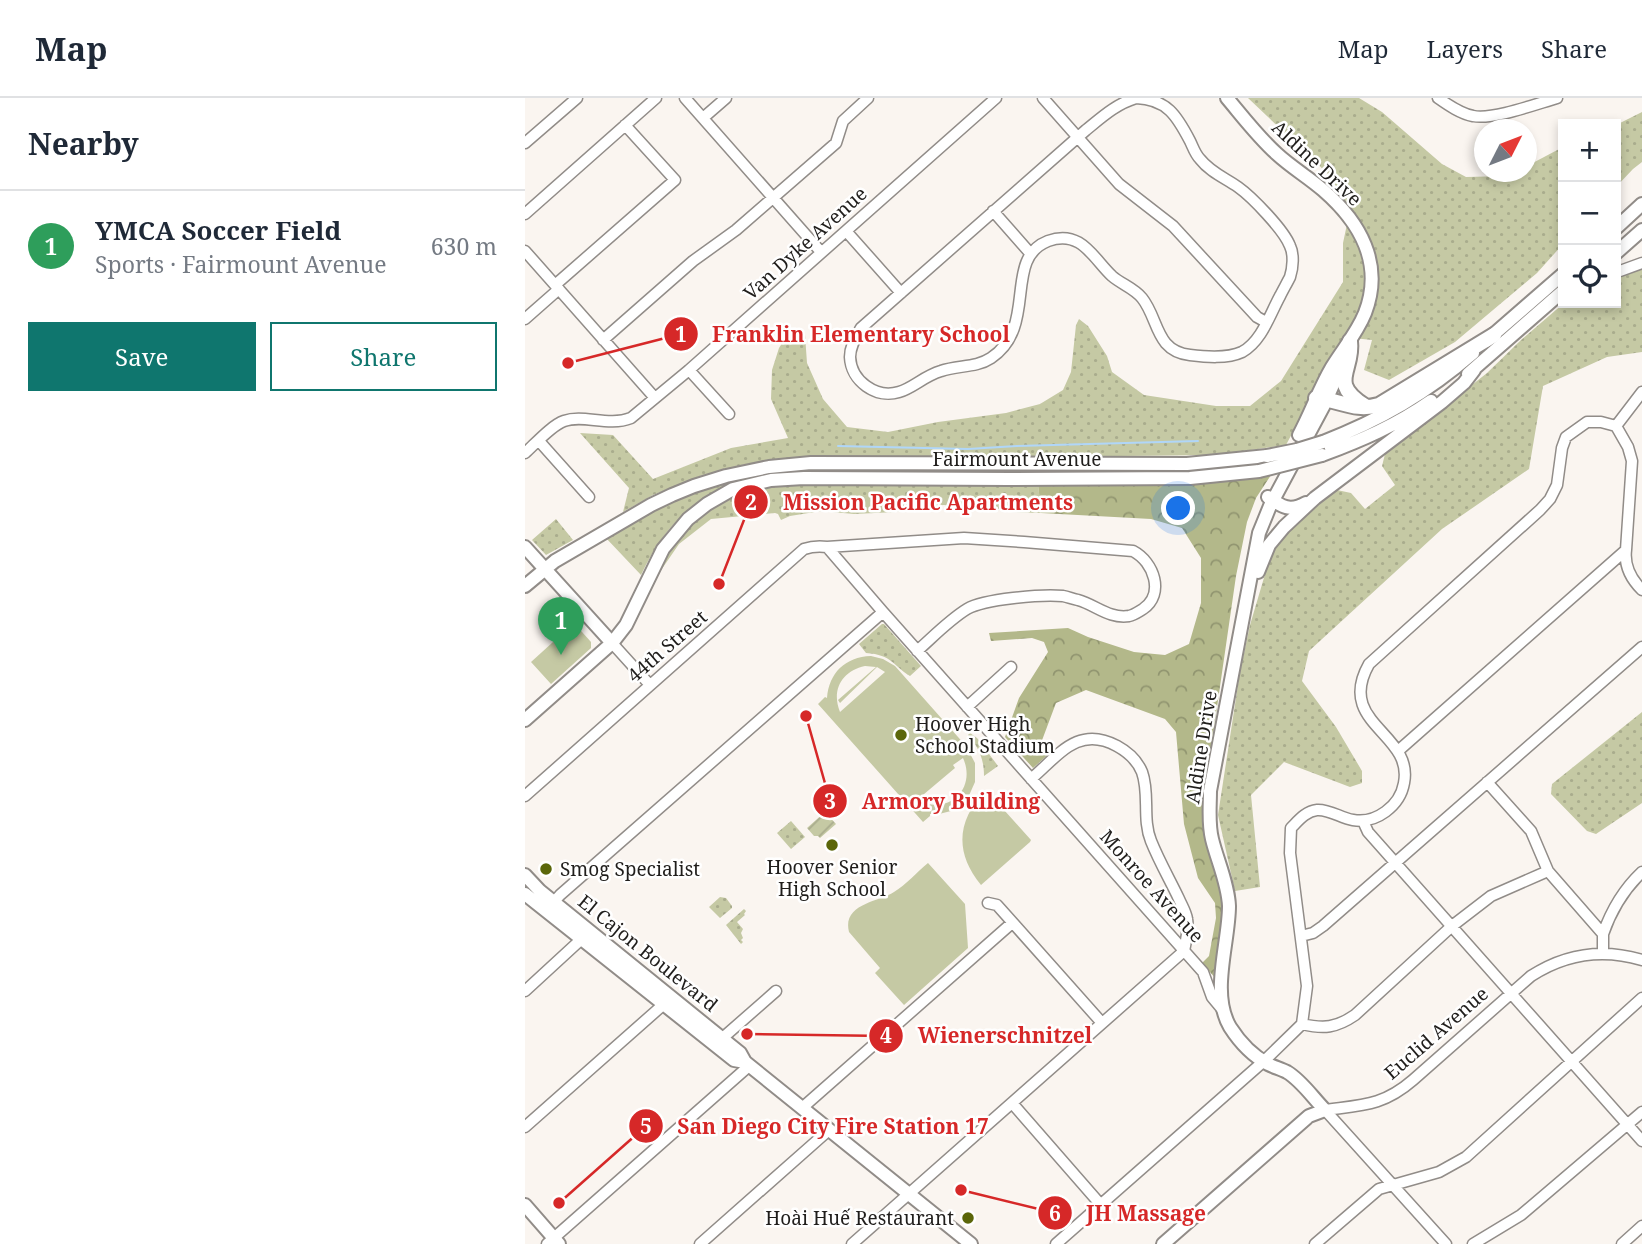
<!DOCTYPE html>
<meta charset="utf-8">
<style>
:root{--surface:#fff;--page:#f2f2f3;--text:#1f2937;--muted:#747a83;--line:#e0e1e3;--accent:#0f766e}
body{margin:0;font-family:"Noto Serif",serif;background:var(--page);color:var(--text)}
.controls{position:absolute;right:21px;top:21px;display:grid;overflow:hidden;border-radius:0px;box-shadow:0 4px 10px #0003}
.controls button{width:63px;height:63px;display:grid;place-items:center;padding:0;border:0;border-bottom:2px solid var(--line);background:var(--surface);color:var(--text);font:35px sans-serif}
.compass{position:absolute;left:949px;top:21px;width:63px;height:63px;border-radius:50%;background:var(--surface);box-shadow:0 4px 10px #0003;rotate:48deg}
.you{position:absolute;left:654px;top:411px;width:24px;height:24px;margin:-18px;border:5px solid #fff;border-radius:50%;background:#1a73e8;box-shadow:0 0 0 10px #1a73e833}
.badge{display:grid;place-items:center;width:46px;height:46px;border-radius:50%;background:var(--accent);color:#fff;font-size:23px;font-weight:700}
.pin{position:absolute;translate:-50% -58px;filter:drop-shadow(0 2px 4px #0008)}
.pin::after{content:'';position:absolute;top:37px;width:24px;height:21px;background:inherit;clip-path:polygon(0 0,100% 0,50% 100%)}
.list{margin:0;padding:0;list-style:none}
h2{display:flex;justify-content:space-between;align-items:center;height:91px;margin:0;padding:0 28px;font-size:30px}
h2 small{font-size:23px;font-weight:400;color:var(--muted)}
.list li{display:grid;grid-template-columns:46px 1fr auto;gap:21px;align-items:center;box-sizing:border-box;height:112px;padding:0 28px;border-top:2px solid var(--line)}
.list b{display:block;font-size:26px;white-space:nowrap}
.list p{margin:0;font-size:23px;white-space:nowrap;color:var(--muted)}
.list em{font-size:23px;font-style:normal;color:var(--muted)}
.actions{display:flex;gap:14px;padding:21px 28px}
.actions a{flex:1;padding:16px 0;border:2px solid var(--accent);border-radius:0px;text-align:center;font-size:24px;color:var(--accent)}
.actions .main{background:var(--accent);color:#fff}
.icon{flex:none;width:38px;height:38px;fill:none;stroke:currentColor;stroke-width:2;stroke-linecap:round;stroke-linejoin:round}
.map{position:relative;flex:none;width:1117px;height:1146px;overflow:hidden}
header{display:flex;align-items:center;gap:42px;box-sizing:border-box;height:98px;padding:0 35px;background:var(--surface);border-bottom:2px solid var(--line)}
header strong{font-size:33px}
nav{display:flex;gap:38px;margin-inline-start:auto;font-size:24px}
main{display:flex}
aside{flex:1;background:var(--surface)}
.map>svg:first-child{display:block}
.grass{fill:url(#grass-dots)}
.forest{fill:url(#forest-crowns)}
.park{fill:#c5c9a4;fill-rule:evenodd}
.garden{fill:url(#garden-furrows)}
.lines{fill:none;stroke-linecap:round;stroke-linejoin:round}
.stream{stroke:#b0d6f8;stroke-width:2}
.minor-casing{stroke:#918c88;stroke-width:13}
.major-casing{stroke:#918c88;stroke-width:16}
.highway-casing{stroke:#918c88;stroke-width:18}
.minor{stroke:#fff;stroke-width:10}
.major{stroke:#fff;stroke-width:12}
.highway{stroke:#fff;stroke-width:14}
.major-bridge-casing{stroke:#918c88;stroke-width:16;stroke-linecap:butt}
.major-bridge{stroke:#fff;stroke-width:12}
.poi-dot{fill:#5b660a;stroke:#fff;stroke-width:2.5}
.labels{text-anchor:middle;stroke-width:5;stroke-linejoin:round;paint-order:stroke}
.street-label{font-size:19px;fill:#201e1c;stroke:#fff}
.poi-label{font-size:19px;fill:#201e1c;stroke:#fff;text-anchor:start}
.leader{fill:none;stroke:#d62828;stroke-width:2.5}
.callout-dot{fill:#d62828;stroke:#fff;stroke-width:2.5}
.mark-label{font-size:21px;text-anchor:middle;font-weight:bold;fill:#fff}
.callout-label{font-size:21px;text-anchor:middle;font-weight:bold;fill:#d62828;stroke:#fff;stroke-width:5;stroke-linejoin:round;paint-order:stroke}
</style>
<header>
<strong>Map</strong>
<nav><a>Map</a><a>Layers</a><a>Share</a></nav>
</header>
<main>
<aside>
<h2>Nearby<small></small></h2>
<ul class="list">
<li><span class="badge" style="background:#2e9e5b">1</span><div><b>YMCA Soccer Field</b><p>Sports · Fairmount Avenue</p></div><em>630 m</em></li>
</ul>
<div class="actions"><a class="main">Save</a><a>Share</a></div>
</aside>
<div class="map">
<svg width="1117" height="1146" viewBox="0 0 1117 1146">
<defs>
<pattern id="grass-dots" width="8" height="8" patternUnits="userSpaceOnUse" patternTransform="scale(1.75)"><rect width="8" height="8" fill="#c5c9a4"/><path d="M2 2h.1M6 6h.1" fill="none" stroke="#a9ac8d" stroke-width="1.8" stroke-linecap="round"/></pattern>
<pattern id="forest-crowns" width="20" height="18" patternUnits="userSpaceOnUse" patternTransform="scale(1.75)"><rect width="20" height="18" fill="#b3b88a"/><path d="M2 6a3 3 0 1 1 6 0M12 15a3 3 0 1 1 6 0" fill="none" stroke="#919570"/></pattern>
<pattern id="garden-furrows" width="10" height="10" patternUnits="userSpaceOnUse" patternTransform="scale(1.75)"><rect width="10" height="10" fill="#c5c9a4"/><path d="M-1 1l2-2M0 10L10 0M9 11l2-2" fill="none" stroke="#a9ac8d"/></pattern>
</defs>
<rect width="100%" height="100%" fill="#faf5f0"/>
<path class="grass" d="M723 0H834L857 14 917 66 941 79 981 78 990 74H1002V68L1038 49V146L1012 175 930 244 864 282 839 272 847 242 818 239 761 347 690 357 504 359 303 358 243 362 217 367 175 378 128 397 98 414 104 390 55 335 88 337 128 381 206 350 263 340 246 301 247 272 254 250 263 236 280 237 282 265 298 301 322 329 363 334 413 324 481 315 515 306 538 292 546 274 551 227 554 221 563 228 582 258 587 274 619 297 691 308H725L756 283 818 184V145L825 112 804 77Z
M1117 14V64L1108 71 1091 89V27Z
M1117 169V254L1082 259 1018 288 1004 371 917 431 784 553 777 583 811 629 837 673V685L825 689 759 664 726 697 735 789 710 793 693 717 715 574 725 527 746 456 763 431 812 392 826 395 840 411 870 387 857 368 860 356 962 275 996 242 1039 205H1091V178Z
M209 380 211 384C163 404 138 431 116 477L80 439 118 417 151 400Z
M285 385H513L516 415 485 414V408H480L471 412 419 407 389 409 371 414 329 416 296 413 265 418 256 422 253 416 250 415 186 421 154 446 130 481H127C154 432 184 398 242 389 256 387 271 386 285 385Z
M31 421 48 442 21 457 7 442Z
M357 526H359L396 568 385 578C367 567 368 557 341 555L334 546Z
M1117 614V705L1071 736 1062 733 1026 696 1027 686Z
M445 635 452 640 473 668 459 678C459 661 454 650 443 637Z
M266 723 280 739 266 751 252 735Z
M195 799 201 800 207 808V810L195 820 184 809Z
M219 811 221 813 219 816 220 817 212 824 218 831 216 835 218 840 216 842 218 844 216 846 201 827Z"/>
<path class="forest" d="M746 377 731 400 722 424 711 478 680 692 697 798V826L692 882 677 865 684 858 691 820 690 805 673 780 659 726 651 634 640 621 561 592 531 605 516 645 525 655 508 670 480 639 494 600 523 554 519 544 507 540 466 543 464 535 543 530 563 539 609 554 640 557 664 546 676 505V460L657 430 626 421 516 415 513 385 660 387Z"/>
<path class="park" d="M49 525 66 544V550L26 586 6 564Z
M346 558 358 561 370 568 441 648 450 665V684L442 702 426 713 414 716H405V718L398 724 293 606 300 599 302 600C304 575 320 559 346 558ZM340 568 351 569 313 602 315 605 352 569 360 574 315 614C306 592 317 573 340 568ZM438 660C452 691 423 718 392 702L430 670 428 667Z
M461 692 506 742 505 744 456 787C429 754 432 722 461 692Z
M403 765 440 806 443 850 379 907 350 875 355 870 324 834C317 806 353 804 369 794 381 787 392 774 403 765Z"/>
<path class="garden" d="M300 714 311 726 295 740 293 738H289L282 730Z"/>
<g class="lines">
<path class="stream" d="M313 348 443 351 492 348 673 343"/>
<defs>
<path id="minor" d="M160 0 296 154
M518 0 594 86 648 128 732 219 741 224
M611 0C642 1 652 18 665 43 668 49 670 56 675 61 685 74 700 80 713 89 727 99 759 132 765 148 769 156 768 170 765 179 762 185 758 192 755 198 745 216 737 243 717 254 702 261 681 259 665 257 630 253 634 221 617 200 609 190 596 186 587 178 568 160 556 131 523 143 477 161 514 228 466 260 451 270 433 267 416 273 399 278 388 290 374 294 351 301 326 283 325 259 325 248 331 239 336 230L561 32C577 19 591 6 611 0Z
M913 0C923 7 936 16 948 18 968 22 1011 6 1032 0
M178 20 201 0
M0 45 52 0
M468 113 505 155
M0 116 131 0
M321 133 376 195
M0 153 130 300
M1095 173 1117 165
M30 187 150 82 100 27
M0 221 34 191
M78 242 168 163 211 132 311 45 318 23 343 0
M164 272 204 316
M1091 328 1117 294
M14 343 64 399
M0 355C10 346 27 327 39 323 59 316 83 329 106 320L164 272 471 0
M302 449 358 514 678 874 687 899 697 911
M1101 452C1099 468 1106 481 1117 492
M87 545 125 587
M442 609 486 569
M873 653 1101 452 1107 363 1103 349 1091 328
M506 681C534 657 553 627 592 648 603 654 612 662 617 674 625 696 617 721 626 743 634 763 645 782 654 801 657 808 661 814 662 821 664 832 661 842 659 853
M962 684 1006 733 1023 773 1078 836V854
M0 698 279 451C288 448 294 448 302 449L439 440 499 444 608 453C629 464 640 496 618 511 613 514 609 517 604 518 584 521 571 507 553 502 548 501 543 499 538 498 517 496 459 501 442 511 424 522 408 539 392 553
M838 723 843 734 1117 1043
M463 805 472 807 577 925
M25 808 35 797 358 514
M1078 836C1086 813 1099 791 1117 774
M776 838 788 835 798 828 1117 549
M0 893 62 836
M777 926 782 888 765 755 766 730C773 723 781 713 792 712 804 711 816 720 828 722 851 726 875 708 879 685 889 635 810 626 844 566L1015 412 1025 401 1032 387 1037 350 1041 339 1062 324H1076L1091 328
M777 926C799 931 811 930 830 917L927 828 966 798 1023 773
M193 944 251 893
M487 1005 576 1107
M277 1010 487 825
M800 1012C837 1007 858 1008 888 982L1006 878C1040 856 1077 850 1117 862
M800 1012 921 1146
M0 1029 139 906
M22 1146 224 968
M175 1146 304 1032
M327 1146 659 853
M531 1146 739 963 777 926
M790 1146 854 1091 914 1074 941 1059 1117 900
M948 1146 996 1117 1117 1014
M1097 1146 1117 1128"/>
<path id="major" d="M702 0C718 19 733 39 752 56 766 69 783 79 798 92 835 124 859 166 840 215 832 235 818 251 807 269 794 291 786 315 774 337
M1091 130 1117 106
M1091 155 1117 132
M961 243 1038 176
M943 276 1038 193
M798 344C855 322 902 295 948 255
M797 357C837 342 870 328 906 303
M743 399C757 409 765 414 781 405
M0 449 87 545
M733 474 744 447 759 429 790 400 917 304 939 285 949 272
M0 488 30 463 126 407 147 397 169 388 201 378 244 369 286 365 662 366 742 358
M0 622 87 545 101 527 138 451 163 421 182 406 208 391 246 382 279 380 485 381 665 380 734 373
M0 777 15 793 215 955 220 964 446 1146
M0 796 209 962 220 964
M0 1107 34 1146
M638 1146 784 1018 800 1012C788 1000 777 983 762 974 756 971 749 969 743 966 728 958 714 943 705 929 685 895 704 845 704 808 703 785 692 762 687 741 683 725 685 709 685 693L734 435 745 408 798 309 820 260"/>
<path id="highway" d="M825 243C829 273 802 284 840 308
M791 300C816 302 829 314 854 307L969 237"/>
</defs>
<use href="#minor" class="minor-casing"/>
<use href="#major" class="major-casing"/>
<use href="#highway" class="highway-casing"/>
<use href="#minor" class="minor"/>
<use href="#major" class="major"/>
<use href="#highway" class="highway"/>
<defs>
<path id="major-bridge" d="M742 358 772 352 798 344
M734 373 797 357"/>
</defs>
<use href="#major-bridge" class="major-bridge-casing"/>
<use href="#major-bridge" class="major-bridge"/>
</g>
<g class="poi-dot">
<circle cx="376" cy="637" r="7"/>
<circle cx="307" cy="747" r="7"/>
<circle cx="21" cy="771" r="7"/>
<circle cx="443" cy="1120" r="7"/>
</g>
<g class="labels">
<g class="street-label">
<text transform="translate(792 65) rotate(43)" y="7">Aldine Drive</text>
<text transform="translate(280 145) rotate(-42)" y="7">Van Dyke Avenue</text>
<text x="492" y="368">Fairmount Avenue</text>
<text transform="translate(142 548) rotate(-41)" y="7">44th Street</text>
<text transform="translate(676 649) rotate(-81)" y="7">Aldine Drive</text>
<text transform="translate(627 788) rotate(48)" y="7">Monroe Avenue</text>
<text transform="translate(123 855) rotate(39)" y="7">El Cajon Boulevard</text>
<text transform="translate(911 935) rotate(-41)" y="7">Euclid Avenue</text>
</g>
<g class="poi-label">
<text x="390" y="633">Hoover High<tspan x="390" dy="22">School Stadium</tspan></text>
<text x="307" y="776" text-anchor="middle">Hoover Senior<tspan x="307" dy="22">High School</tspan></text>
<text x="35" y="778">Smog Specialist</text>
<text x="429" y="1127" text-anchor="end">Hoài Huế Restaurant</text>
</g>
</g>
<path class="leader" d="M43 265L156 236M194 486L226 404M281 618L305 703M222 936L361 938M34 1105L121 1028M436 1092L530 1115"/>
<g class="callout-dot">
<circle cx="43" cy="265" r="7"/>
<circle cx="194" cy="486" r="7"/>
<circle cx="281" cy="618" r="7"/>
<circle cx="222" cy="936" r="7"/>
<circle cx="34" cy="1105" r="7"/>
<circle cx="436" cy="1092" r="7"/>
<circle cx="156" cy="236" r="18"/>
<circle cx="226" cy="404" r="18"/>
<circle cx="305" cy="703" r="18"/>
<circle cx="361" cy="938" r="18"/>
<circle cx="121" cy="1028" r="18"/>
<circle cx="530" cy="1115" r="18"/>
</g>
<g class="mark-label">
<text x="156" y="244">1</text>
<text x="226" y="412">2</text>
<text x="305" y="711">3</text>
<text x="361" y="945">4</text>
<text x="121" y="1036">5</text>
<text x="530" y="1123">6</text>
</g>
<g class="callout-label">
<text x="336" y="244">Franklin Elementary School</text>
<text x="403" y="412">Mission Pacific Apartments</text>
<text x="426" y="711">Armory Building</text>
<text x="480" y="945">Wienerschnitzel</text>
<text x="308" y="1036">San Diego City Fire Station 17</text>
<text x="621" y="1123">JH Massage</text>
</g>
</svg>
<div class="controls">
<button>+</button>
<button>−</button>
<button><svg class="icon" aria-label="locate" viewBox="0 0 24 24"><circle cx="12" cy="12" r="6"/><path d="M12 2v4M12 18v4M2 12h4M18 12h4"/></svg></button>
</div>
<svg class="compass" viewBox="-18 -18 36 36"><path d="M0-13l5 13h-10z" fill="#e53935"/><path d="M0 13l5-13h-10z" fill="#747a83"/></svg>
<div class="you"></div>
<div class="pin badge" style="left:36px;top:557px;background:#2e9e5b">1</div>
</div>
</main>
